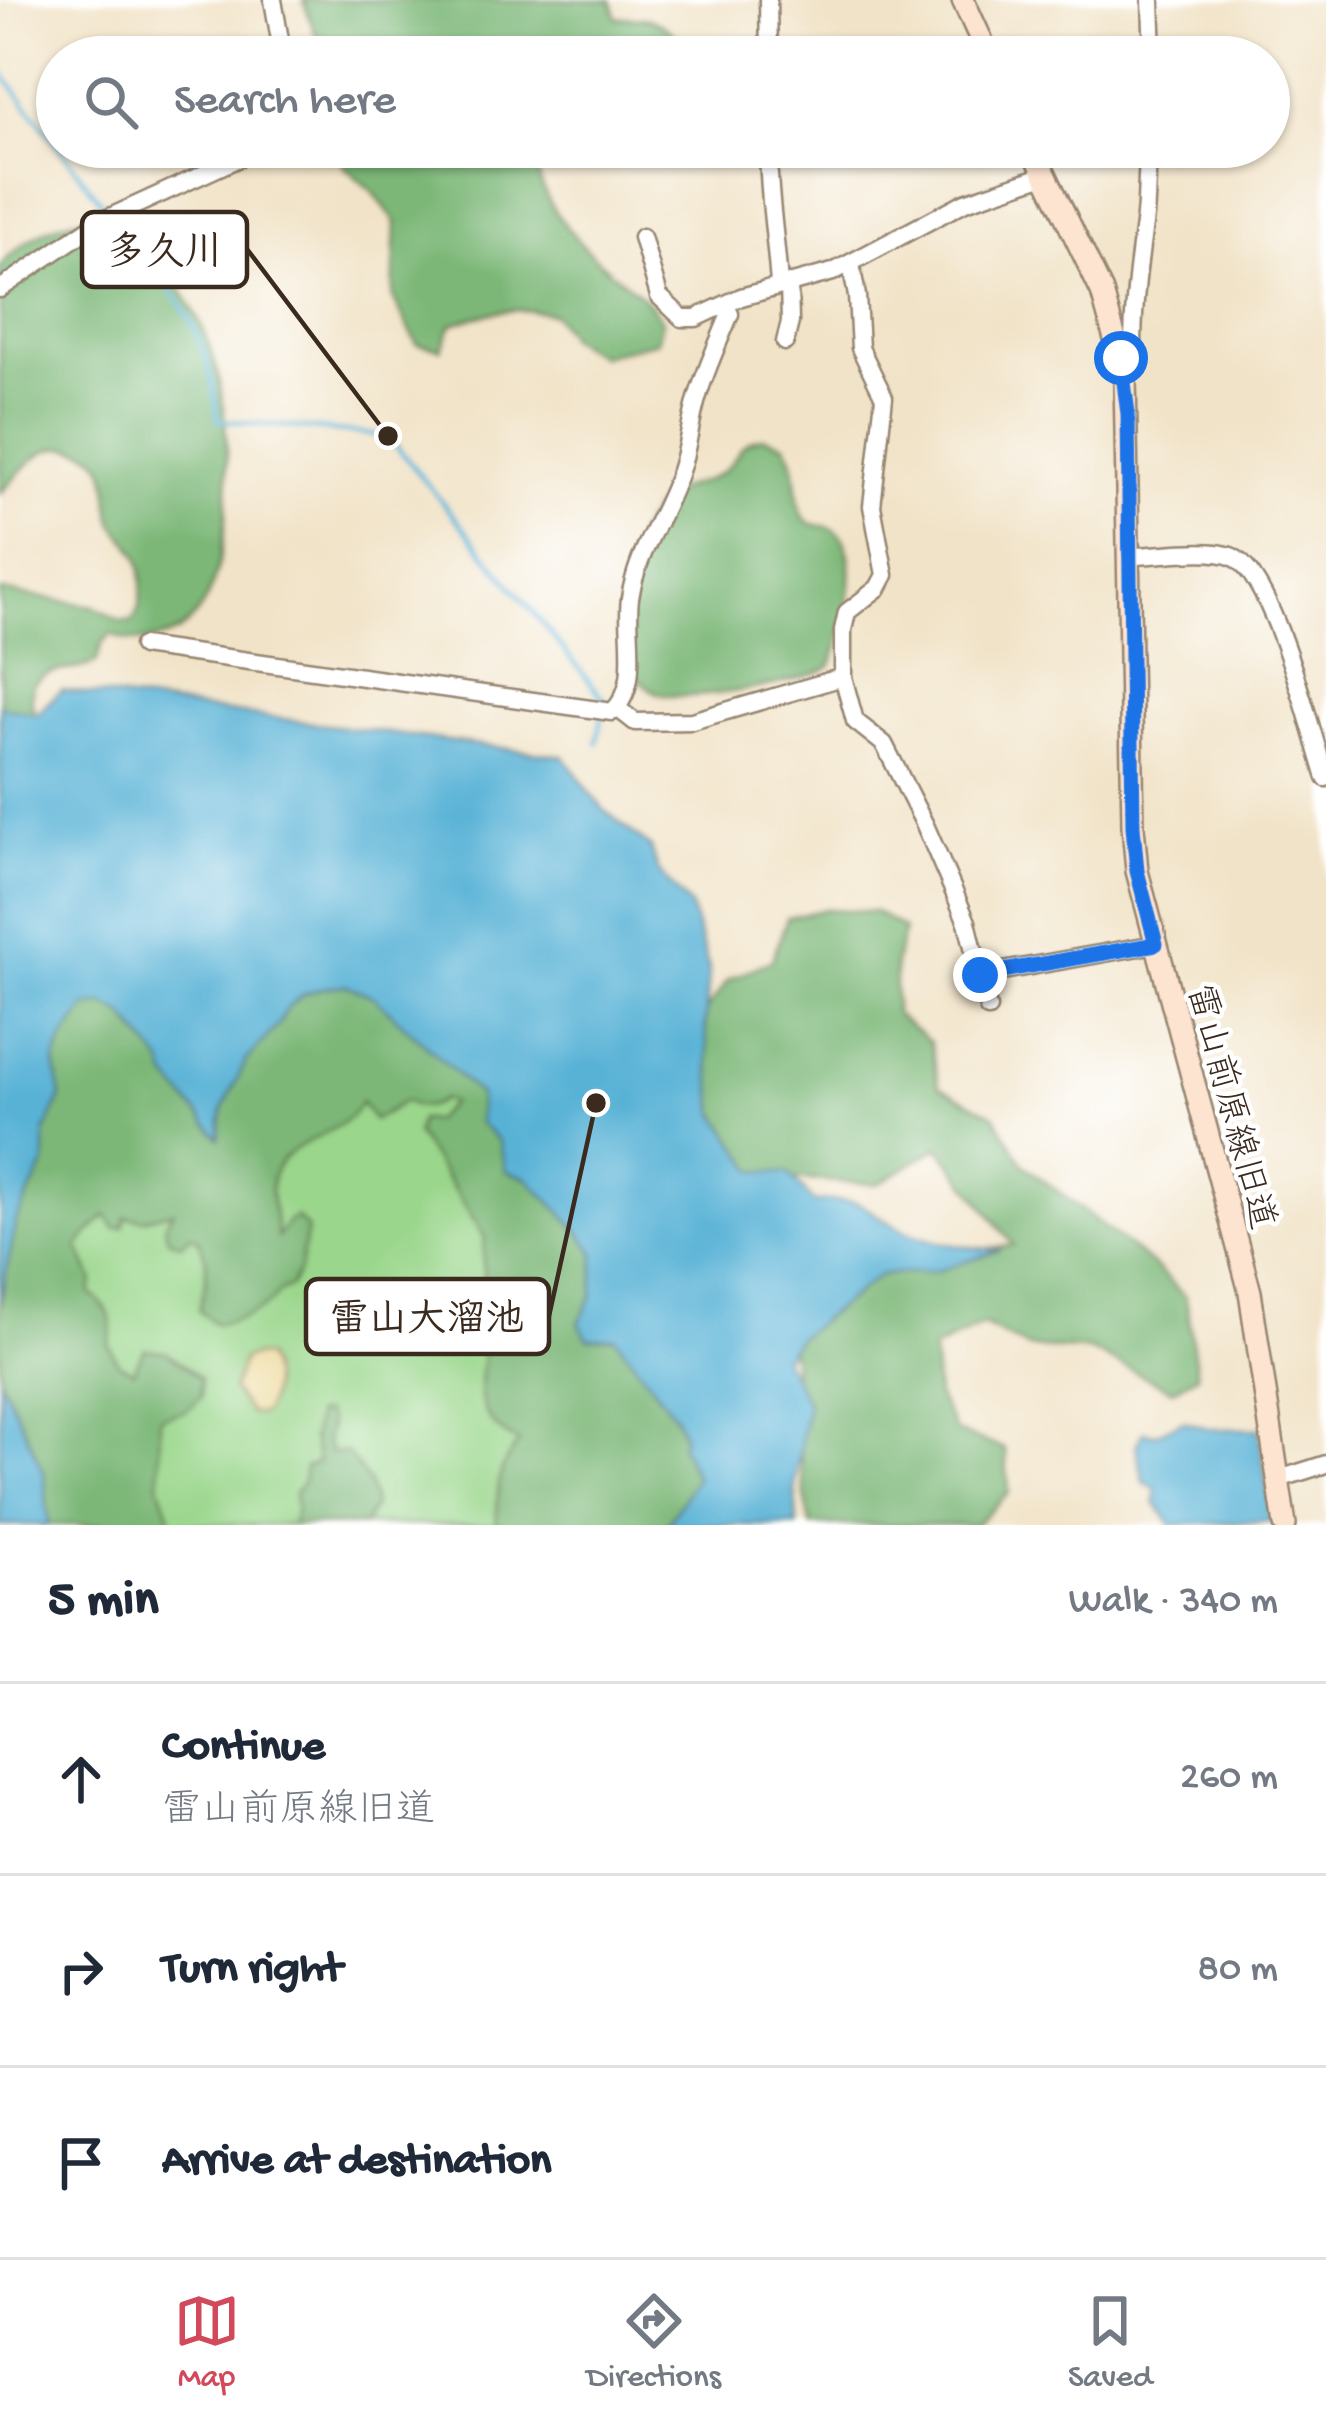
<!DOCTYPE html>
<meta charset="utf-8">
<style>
:root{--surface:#fff;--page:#f6f6f7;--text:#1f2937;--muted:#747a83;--line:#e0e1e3;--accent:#d1495b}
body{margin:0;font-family:"Gochi Hand","Klee One",sans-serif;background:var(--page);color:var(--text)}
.stop{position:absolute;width:36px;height:36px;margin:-27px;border:9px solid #1a73e8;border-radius:50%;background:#fff}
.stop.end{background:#1a73e8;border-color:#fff;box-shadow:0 3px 12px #0008}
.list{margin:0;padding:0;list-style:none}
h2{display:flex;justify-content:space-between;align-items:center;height:156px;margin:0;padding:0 48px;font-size:51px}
h2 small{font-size:39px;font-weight:400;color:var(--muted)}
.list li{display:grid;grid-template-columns:78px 1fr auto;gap:36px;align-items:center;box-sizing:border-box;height:192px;padding:0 48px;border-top:3px solid var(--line)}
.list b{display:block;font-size:45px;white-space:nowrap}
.list p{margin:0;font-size:39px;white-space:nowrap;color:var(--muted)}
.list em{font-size:39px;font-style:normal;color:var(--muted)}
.icon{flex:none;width:66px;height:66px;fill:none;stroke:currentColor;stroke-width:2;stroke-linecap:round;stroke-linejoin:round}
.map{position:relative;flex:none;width:1326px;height:1525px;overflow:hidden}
.search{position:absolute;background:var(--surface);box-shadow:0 3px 9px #0004;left:36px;right:36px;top:36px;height:132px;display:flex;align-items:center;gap:30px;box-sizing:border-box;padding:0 42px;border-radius:66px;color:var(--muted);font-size:45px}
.sheet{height:732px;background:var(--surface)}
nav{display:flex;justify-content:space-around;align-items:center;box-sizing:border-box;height:168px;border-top:3px solid var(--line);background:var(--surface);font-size:33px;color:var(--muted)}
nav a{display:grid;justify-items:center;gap:6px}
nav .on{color:var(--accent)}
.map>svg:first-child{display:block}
.green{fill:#9ad68b;stroke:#6a8054;stroke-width:3}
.forest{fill:#7bb777;stroke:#5b704a;stroke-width:3}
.sand{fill:#eeda9e;stroke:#94825e;stroke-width:3}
.water{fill:#58b2d6;stroke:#4a6e7a;stroke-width:3}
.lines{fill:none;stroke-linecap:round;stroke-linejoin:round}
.stream{stroke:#58b2d6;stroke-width:4.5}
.street-casing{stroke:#968672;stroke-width:21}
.secondary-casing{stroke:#968672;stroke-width:26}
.street{stroke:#fff;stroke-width:16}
.secondary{stroke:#fde4d1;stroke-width:21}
.route{stroke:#1a73e8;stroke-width:15}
.labels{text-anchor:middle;stroke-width:9;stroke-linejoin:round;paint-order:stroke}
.street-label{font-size:36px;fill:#3b2a1e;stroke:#fff}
.leader{fill:none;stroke:#3b2a1e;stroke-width:4.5}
.callout-dot{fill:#3b2a1e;stroke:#fff;stroke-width:4.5}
.callout{fill:#fff;stroke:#3b2a1e;stroke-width:4.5}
.callout-label{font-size:39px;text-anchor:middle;font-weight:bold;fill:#3b2a1e}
</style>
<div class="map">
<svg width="1326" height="1525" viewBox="0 0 1326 1525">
<rect width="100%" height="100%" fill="#fff"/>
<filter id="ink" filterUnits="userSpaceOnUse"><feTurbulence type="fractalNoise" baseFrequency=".00833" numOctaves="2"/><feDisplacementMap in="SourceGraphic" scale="24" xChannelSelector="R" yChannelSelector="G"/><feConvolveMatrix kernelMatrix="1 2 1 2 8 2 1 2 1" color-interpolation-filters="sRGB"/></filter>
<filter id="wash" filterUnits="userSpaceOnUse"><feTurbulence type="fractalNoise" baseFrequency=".004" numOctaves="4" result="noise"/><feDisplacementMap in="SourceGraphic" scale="48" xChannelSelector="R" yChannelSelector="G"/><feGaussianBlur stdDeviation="2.7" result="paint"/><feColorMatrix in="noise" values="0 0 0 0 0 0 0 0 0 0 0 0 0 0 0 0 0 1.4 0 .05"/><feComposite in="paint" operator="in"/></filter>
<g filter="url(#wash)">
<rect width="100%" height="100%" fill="#f1e3c7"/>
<path class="green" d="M296 1024 453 1088 626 1525H78L12 1354 88 1033Z"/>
<path class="forest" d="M303 0H611L617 18C657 14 671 25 692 57H324Z
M333 147H535C533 192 568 233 600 262 622 283 647 294 662 321L657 341 600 356 569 338 553 314C517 305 486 313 452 324L441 349 417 344 393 298 396 222 374 193 345 167Z
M100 217C123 223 135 236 151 254 179 282 202 318 213 356 232 419 246 613 165 637 146 643 128 643 111 634L102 643 96 663C71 675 56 663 33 684L31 699 36 719 0 726V591L93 606 120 621 131 622C143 611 145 568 136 553 131 542 118 533 114 523 104 498 117 462 84 451 40 436 26 470 0 493V266C29 235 57 219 100 217Z
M763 437 785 444C802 471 792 495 803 516 810 529 826 523 836 531 865 553 843 640 830 667 802 683 691 703 661 694 648 690 640 681 633 670 630 616 617 541 663 499 680 484 704 486 722 472 742 457 734 443 763 437Z
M826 909 875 912 904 929 895 964V1014L930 1042 939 1086 994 1115 1024 1165 1154 1266 1186 1298 1197 1375 1173 1390 1089 1350 1028 1348 983 1325 933 1350 937 1396 956 1432 1005 1449 1009 1493 975 1525H811L804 1491 790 1337 879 1268 1013 1245 939 1147 878 1184 744 1176 709 1125 691 1031 728 980 772 960 787 918Z
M296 981H366L464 1064 595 1232 619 1327 680 1407 708 1474 678 1525H496C500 1486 492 1476 519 1442 461 1415 485 1372 486 1324 487 1294 480 1267 485 1238 463 1201 440 1170 416 1134L419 1120H434L451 1103 443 1099C429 1109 420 1109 405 1101L374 1120 361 1102C344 1137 291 1136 274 1173 265 1194 279 1218 277 1239L287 1223 296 1217 307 1228 300 1268 290 1287C276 1291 277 1299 266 1306 250 1316 235 1322 216 1324L199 1311 206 1281V1260L199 1240 191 1235 181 1244 168 1239 165 1225 173 1211 143 1219 126 1217 124 1227 115 1228 106 1215 78 1246 93 1281 90 1293C109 1308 116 1320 109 1344L118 1363 133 1371 145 1349 167 1352 200 1378 201 1397 186 1411 160 1417 159 1485 173 1525H40L0 1401V1257L60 1025 94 993Z
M325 1413 330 1424 326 1440 331 1453H347L368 1482 374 1504 364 1525H291L296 1511 294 1493 303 1482 305 1467 318 1462 312 1439 316 1414Z"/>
<path class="sand" d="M254 1356 265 1357C274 1375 273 1398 263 1414H250L232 1390 243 1359Z"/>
<path class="water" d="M61 690 563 756 603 809 651 848 658 871 690 906 709 969 705 1028 716 1113 755 1171 788 1173 814 1202C873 1198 853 1205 899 1228 931 1244 965 1247 1000 1250L937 1271 880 1275 798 1338 783 1358 807 1402 795 1483 797 1525H661L668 1523 696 1478 681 1446 683 1436 675 1416 615 1337 588 1339 579 1323 593 1294 595 1253 579 1231 527 1178 506 1171 499 1141 479 1123V1095L374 997 346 985 323 988 304 994 288 1007 278 1025 246 1061 223 1109 219 1138 167 1077 163 1063 123 1014 103 1004 86 1007 62 1042 55 1063 61 1097 45 1132V1164L16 1221 0 1306V706L37 714Z
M0 1378 44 1472 49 1525H0Z
M1183 1421 1211 1429H1259L1272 1521 1172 1525 1155 1503 1156 1489 1144 1482 1136 1446 1143 1432 1155 1434Z"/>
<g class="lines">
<path class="stream" d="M0 70 108 211
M115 220C176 298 205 315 218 420L388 436 605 700 597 743"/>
</g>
</g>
<g filter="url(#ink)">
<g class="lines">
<defs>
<path id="street" d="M273 0 283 57
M768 0 769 57
M1151 0 1153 57
M768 147C768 194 776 238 779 285
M642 237 659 296 682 318H696L741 297 833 272 965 202 1045 175
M851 264 857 296 860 348 884 397 872 506 885 575 878 588 847 612 843 630V677L855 721 884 744 925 825 967 922 988 1008
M0 289 97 223 263 147
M785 342 790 322 789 283
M1121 357 1129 356 1133 349C1133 306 1138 267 1144 224 1148 198 1145 173 1150 147
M1130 556C1154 556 1212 547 1233 557 1274 577 1311 732 1326 778
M142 646 612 712C642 686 625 633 630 598 638 548 665 517 680 471 688 448 690 423 697 399 705 371 719 341 730 314L726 306
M617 708 635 722 692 721 843 677
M980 975 1156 944
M1279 1479 1326 1464"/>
<path id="secondary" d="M963 0 989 57
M1032 147 1102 292 1125 375 1133 826 1137 871 1250 1292 1285 1525"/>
</defs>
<use href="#street" class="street-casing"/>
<use href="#secondary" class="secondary-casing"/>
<use href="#street" class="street"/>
<use href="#secondary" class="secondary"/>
</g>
</g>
<g class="lines" filter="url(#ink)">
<path class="route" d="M980 975 1156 944 1137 871 1133 826 1128 414 1121 358"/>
</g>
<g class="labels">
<g class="street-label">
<text transform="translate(1234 1106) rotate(75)" y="13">雷山前原線旧道</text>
</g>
</g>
<path class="leader" d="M388 436L247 249M596 1103L549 1316"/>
<g class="callout-dot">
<circle cx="388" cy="436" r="12"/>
<circle cx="596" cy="1103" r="12"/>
</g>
<g class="callout">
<rect x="82" y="212" width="165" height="75" rx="12"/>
<rect x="306" y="1279" width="243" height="75" rx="12"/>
</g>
<g class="callout-label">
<text x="165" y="263">多久川</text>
<text x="427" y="1330">雷山大溜池</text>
</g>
</svg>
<div class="stop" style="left:1121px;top:358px"></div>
<div class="stop end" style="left:980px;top:975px"></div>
<div class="search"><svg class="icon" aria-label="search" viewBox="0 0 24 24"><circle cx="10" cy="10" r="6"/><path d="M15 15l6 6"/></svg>Search here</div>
</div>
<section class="sheet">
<h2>5 min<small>Walk · 340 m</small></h2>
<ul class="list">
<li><svg class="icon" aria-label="ahead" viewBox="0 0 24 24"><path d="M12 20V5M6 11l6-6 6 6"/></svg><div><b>Continue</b><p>雷山前原線旧道</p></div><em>260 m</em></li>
<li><svg class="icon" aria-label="right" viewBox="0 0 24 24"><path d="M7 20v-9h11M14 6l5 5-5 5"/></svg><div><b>Turn right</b></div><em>80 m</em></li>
<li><svg class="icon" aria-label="arrive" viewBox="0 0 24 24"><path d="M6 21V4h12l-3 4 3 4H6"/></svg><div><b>Arrive at destination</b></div></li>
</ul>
</section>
<nav>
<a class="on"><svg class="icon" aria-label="map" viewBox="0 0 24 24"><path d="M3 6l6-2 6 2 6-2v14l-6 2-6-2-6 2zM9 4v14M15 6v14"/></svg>Map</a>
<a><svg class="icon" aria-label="directions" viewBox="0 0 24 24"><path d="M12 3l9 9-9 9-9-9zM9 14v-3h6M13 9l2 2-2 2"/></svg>Directions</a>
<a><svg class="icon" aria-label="saved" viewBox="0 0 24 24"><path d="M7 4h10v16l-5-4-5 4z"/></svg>Saved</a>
</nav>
